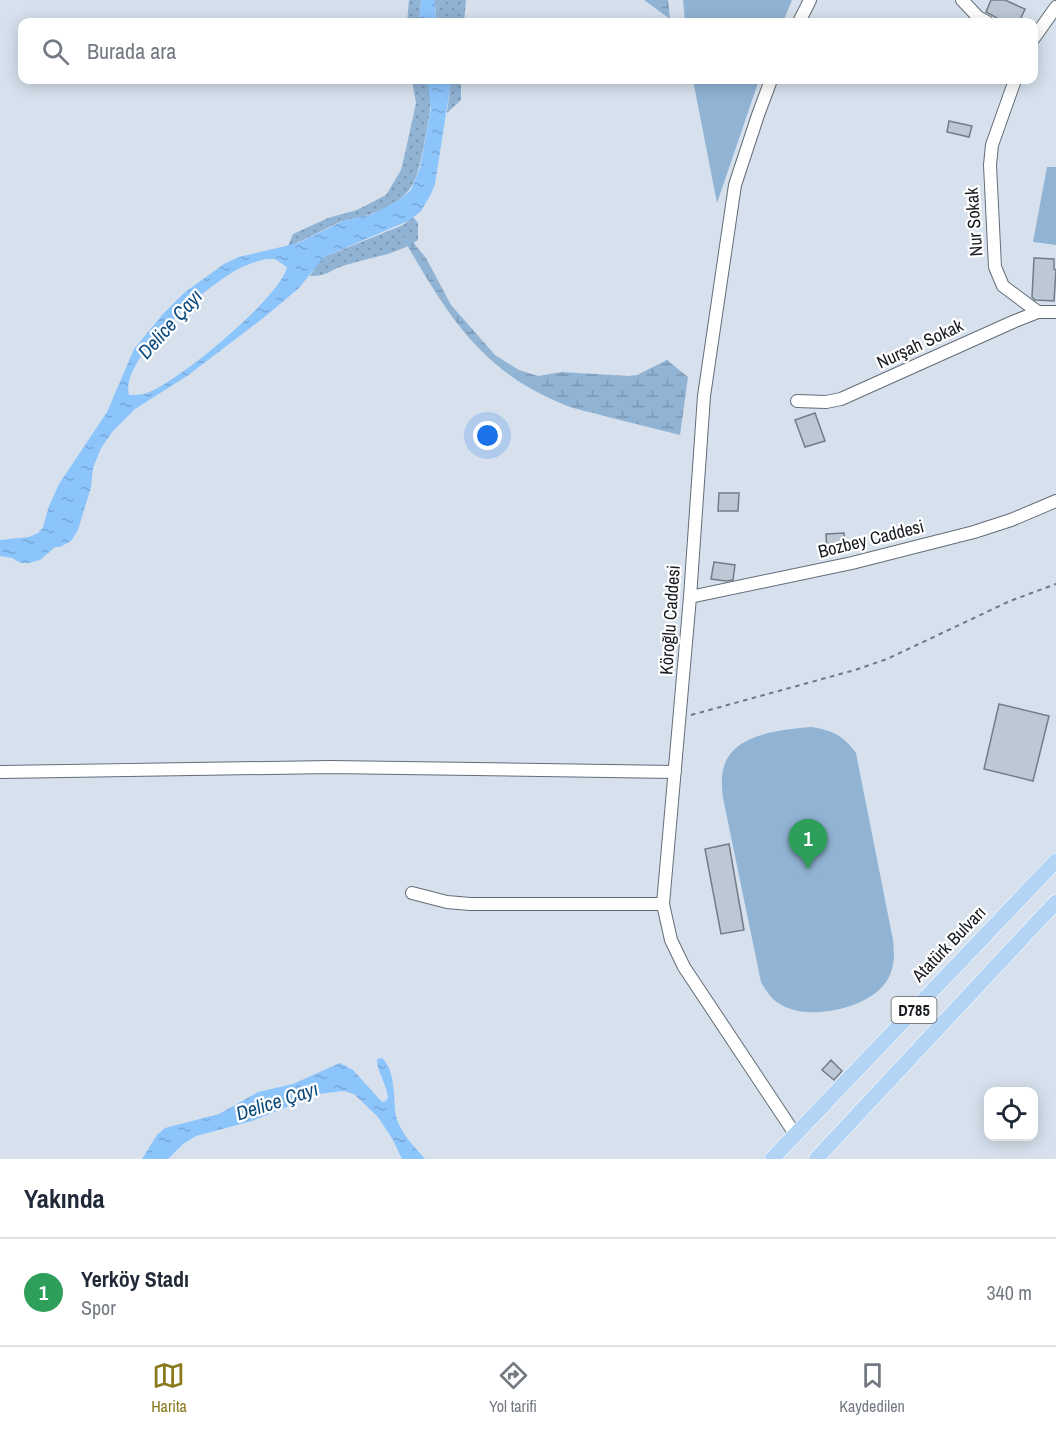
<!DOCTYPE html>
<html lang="tr">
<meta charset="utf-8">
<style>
:root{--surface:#fff;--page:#f2f2f3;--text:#1f2937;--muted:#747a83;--line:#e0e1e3;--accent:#89791d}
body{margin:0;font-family:"Archivo Narrow",sans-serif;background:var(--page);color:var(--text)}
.controls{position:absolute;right:18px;bottom:18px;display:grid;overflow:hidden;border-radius:12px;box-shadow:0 3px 15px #0003}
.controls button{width:54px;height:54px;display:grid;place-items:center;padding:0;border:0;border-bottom:2px solid var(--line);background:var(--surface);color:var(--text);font:30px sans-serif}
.you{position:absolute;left:488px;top:436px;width:21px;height:21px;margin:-15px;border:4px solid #fff;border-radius:50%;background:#1a73e8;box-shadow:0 0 0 9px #1a73e833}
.badge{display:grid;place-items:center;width:39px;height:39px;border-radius:50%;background:var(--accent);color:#fff;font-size:20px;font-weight:700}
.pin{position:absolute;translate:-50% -50px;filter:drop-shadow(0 2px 3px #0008)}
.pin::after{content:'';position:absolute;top:32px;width:21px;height:18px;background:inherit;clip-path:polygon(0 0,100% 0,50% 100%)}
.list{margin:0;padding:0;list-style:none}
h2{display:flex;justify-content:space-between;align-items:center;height:78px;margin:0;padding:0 24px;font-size:26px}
h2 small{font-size:20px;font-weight:400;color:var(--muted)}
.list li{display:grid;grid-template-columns:39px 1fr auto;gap:18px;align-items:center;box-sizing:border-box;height:108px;padding:0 24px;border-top:2px solid var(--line)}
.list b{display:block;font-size:22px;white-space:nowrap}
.list p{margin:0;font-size:20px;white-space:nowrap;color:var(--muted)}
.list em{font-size:20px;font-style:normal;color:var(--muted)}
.icon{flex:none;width:33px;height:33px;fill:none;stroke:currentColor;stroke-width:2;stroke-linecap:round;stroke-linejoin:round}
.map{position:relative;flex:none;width:1056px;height:1159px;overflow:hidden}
.search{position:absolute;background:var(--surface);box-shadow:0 3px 15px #0003;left:18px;right:18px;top:18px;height:66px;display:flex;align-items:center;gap:15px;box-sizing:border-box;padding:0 21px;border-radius:12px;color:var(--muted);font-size:22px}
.sheet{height:186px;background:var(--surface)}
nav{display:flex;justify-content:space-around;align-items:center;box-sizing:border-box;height:84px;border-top:2px solid var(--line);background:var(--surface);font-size:16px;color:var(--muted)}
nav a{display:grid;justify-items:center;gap:3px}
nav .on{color:var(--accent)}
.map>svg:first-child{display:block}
.grass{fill:url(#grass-dots)}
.wetland{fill:url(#wetland-marsh)}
.green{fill:#91b3d4}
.water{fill:url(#water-ripples);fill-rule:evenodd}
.building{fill:#bcc8d3;stroke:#737d88;stroke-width:1.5}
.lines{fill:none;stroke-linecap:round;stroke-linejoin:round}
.minor-casing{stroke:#636d78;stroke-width:14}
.major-casing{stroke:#fff;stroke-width:16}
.path{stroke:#70777f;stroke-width:2;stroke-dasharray:4.5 4.5;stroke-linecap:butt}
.minor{stroke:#fff;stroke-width:12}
.major{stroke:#b3d4f4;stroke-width:15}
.labels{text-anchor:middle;stroke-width:4.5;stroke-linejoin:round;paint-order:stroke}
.shield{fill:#fff;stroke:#5d5f62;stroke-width:1.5}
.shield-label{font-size:16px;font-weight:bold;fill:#171b1f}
.street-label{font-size:18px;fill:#171b1f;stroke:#fff}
.water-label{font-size:20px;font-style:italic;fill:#0c4b7d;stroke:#fff}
</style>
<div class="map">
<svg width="1056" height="1159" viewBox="0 0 1056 1159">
<defs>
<pattern id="grass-dots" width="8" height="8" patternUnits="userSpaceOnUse" patternTransform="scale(1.5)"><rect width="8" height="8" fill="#91b3d4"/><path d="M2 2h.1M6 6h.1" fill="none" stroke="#7c99b6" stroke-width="1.8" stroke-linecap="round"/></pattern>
<pattern id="wetland-marsh" width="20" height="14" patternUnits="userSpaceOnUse" patternTransform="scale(1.5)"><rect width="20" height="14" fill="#91b3d4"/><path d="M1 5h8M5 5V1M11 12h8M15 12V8" fill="none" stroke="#7c99b6"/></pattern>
<pattern id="water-ripples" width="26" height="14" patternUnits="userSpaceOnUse" patternTransform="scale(1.5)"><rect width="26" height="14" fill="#8cc4fc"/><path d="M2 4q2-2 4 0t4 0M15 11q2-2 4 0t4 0" fill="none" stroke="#78a8d8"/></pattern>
</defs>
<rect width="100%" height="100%" fill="#d6e1ed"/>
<path class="grass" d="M409 0H421L419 22H407Z
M435 0H466L464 22H436Z
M412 80H427C434 99 429 119 425 139 417 179 416 197 374 213 365 217 353 218 343 221 324 228 308 240 288 246L293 234 328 218 357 210 386 195 401 170 406 149 416 103Z
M449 80H461V100L447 113 450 88Z
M413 217 418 223V240C396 255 371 257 346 265 328 270 330 276 310 276L319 261 324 257 403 225Z"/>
<path class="wetland" d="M644 0H668L670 19Z
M408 236 426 258 451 305 495 355 519 370 538 376 561 372 628 376 637 375 667 360 688 377 680 435C655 429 629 422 604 416 591 412 577 410 565 405 480 371 447 314 403 238Z"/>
<path class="green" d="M683 0H792L783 22H685Z
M693 80H759L717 203Z
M1047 167H1056V245L1033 242Z
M811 727C832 730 844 736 856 753L893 940C894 950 895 961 891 972 881 1005 821 1019 791 1009 776 1005 768 995 761 982L723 798C722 789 721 779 723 770 731 733 781 730 811 727Z"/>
<path class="water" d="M421 0H435L436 22H419Z
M427 80H449L450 88 435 184 431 194 421 211 410 220 324 257 299 288 267 315 187 376 135 409 113 431 101 448 93 468 91 487 78 530 71 541 60 547H55L40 560 29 563H21L12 558 0 556V540L29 537 38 533 43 527 49 506 59 484 107 412 134 349 163 314 184 293 224 264 239 257 298 243 343 221 373 214 402 198 411 190 420 168 431 109ZM266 259H275L287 267C281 297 178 382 147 393 142 395 135 395 129 395 119 358 210 283 240 268 248 264 257 261 266 259Z
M382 1058C396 1070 393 1099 396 1116 400 1133 414 1146 425 1159H402L393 1140 378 1117 354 1094 344 1091 318 1094 252 1121 196 1136 183 1144 168 1159H142L157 1135 165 1128 219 1114 258 1092 293 1084 340 1063 353 1070 382 1102 386 1101 388 1097C386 1083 377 1072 377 1059Z"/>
<path class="building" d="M991 0H1005L1025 9 1019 22H1004L986 12Z
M949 121 972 126 969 137 947 132Z
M1034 258 1054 259V269L1056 270 1054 301 1035 300 1032 297Z
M815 413 825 441 805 447 795 420Z
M719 493H739L738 511H718Z
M844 533 846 552 827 554 826 534Z
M714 562 735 565 733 580 726 581 711 579Z
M999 704 1049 716 1033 781 984 769Z
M729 844 744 930 721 934 705 849Z
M831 1060 842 1071 834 1080 822 1070Z"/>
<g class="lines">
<defs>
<path id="minor" d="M962 0 978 17 987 22
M799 22 810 0
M1034 38 1056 7
M771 80 758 115 735 185 704 396 690 597 663 904 671 940 684 967 795 1134
M1015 80 992 145 990 165 995 267 1003 286 1038 312
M797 401 826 402 841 399 1015 321 1038 312H1056
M690 597 852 563 974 532 1011 520 1056 501
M0 772 330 767 675 772
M412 893 447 902 470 904H663"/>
<path id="major" d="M772 1159 1056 861
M816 1159 1056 902"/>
</defs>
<use href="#minor" class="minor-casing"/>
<use href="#major" class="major-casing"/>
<path class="path" d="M691 715 855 670 887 659 1010 601 1056 584"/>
<use href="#minor" class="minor"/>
<use href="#major" class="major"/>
</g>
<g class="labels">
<rect class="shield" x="891.5" y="997" width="45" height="26" rx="4.5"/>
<g class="shield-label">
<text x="914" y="1016">D785</text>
</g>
<g class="street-label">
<text transform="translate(974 222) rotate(-94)" y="6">Nur Sokak</text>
<text transform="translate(920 344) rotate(-25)" y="6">Nurşah Sokak</text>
<text transform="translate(871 539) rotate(-14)" y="6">Bozbey Caddesi</text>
<text transform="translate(670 620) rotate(-86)" y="6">Köroğlu Caddesi</text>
<text transform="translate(949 944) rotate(-46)" y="6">Atatürk Bulvarı</text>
</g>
<g class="water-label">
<text transform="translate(170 324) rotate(-48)" y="7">Delice Çayı</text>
<text transform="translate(277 1101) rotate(-18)" y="7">Delice Çayı</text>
</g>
</g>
</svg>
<div class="controls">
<button><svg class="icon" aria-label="locate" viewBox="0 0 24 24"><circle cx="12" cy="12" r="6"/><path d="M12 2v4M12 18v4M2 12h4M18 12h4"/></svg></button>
</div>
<div class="you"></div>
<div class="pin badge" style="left:808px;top:869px;background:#2e9e5b">1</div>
<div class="search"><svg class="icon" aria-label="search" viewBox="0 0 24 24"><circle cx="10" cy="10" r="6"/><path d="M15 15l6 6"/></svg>Burada ara</div>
</div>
<section class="sheet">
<h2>Yakında<small></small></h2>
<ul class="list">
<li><span class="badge" style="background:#2e9e5b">1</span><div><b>Yerköy Stadı</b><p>Spor</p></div><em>340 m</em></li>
</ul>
</section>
<nav>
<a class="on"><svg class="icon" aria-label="map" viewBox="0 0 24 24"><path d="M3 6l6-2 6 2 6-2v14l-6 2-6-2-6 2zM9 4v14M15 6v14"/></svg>Harita</a>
<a><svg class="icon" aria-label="directions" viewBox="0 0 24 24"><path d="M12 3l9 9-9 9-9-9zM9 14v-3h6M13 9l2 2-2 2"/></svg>Yol tarifi</a>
<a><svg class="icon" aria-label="saved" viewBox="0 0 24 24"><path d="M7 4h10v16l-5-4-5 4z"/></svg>Kaydedilen</a>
</nav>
